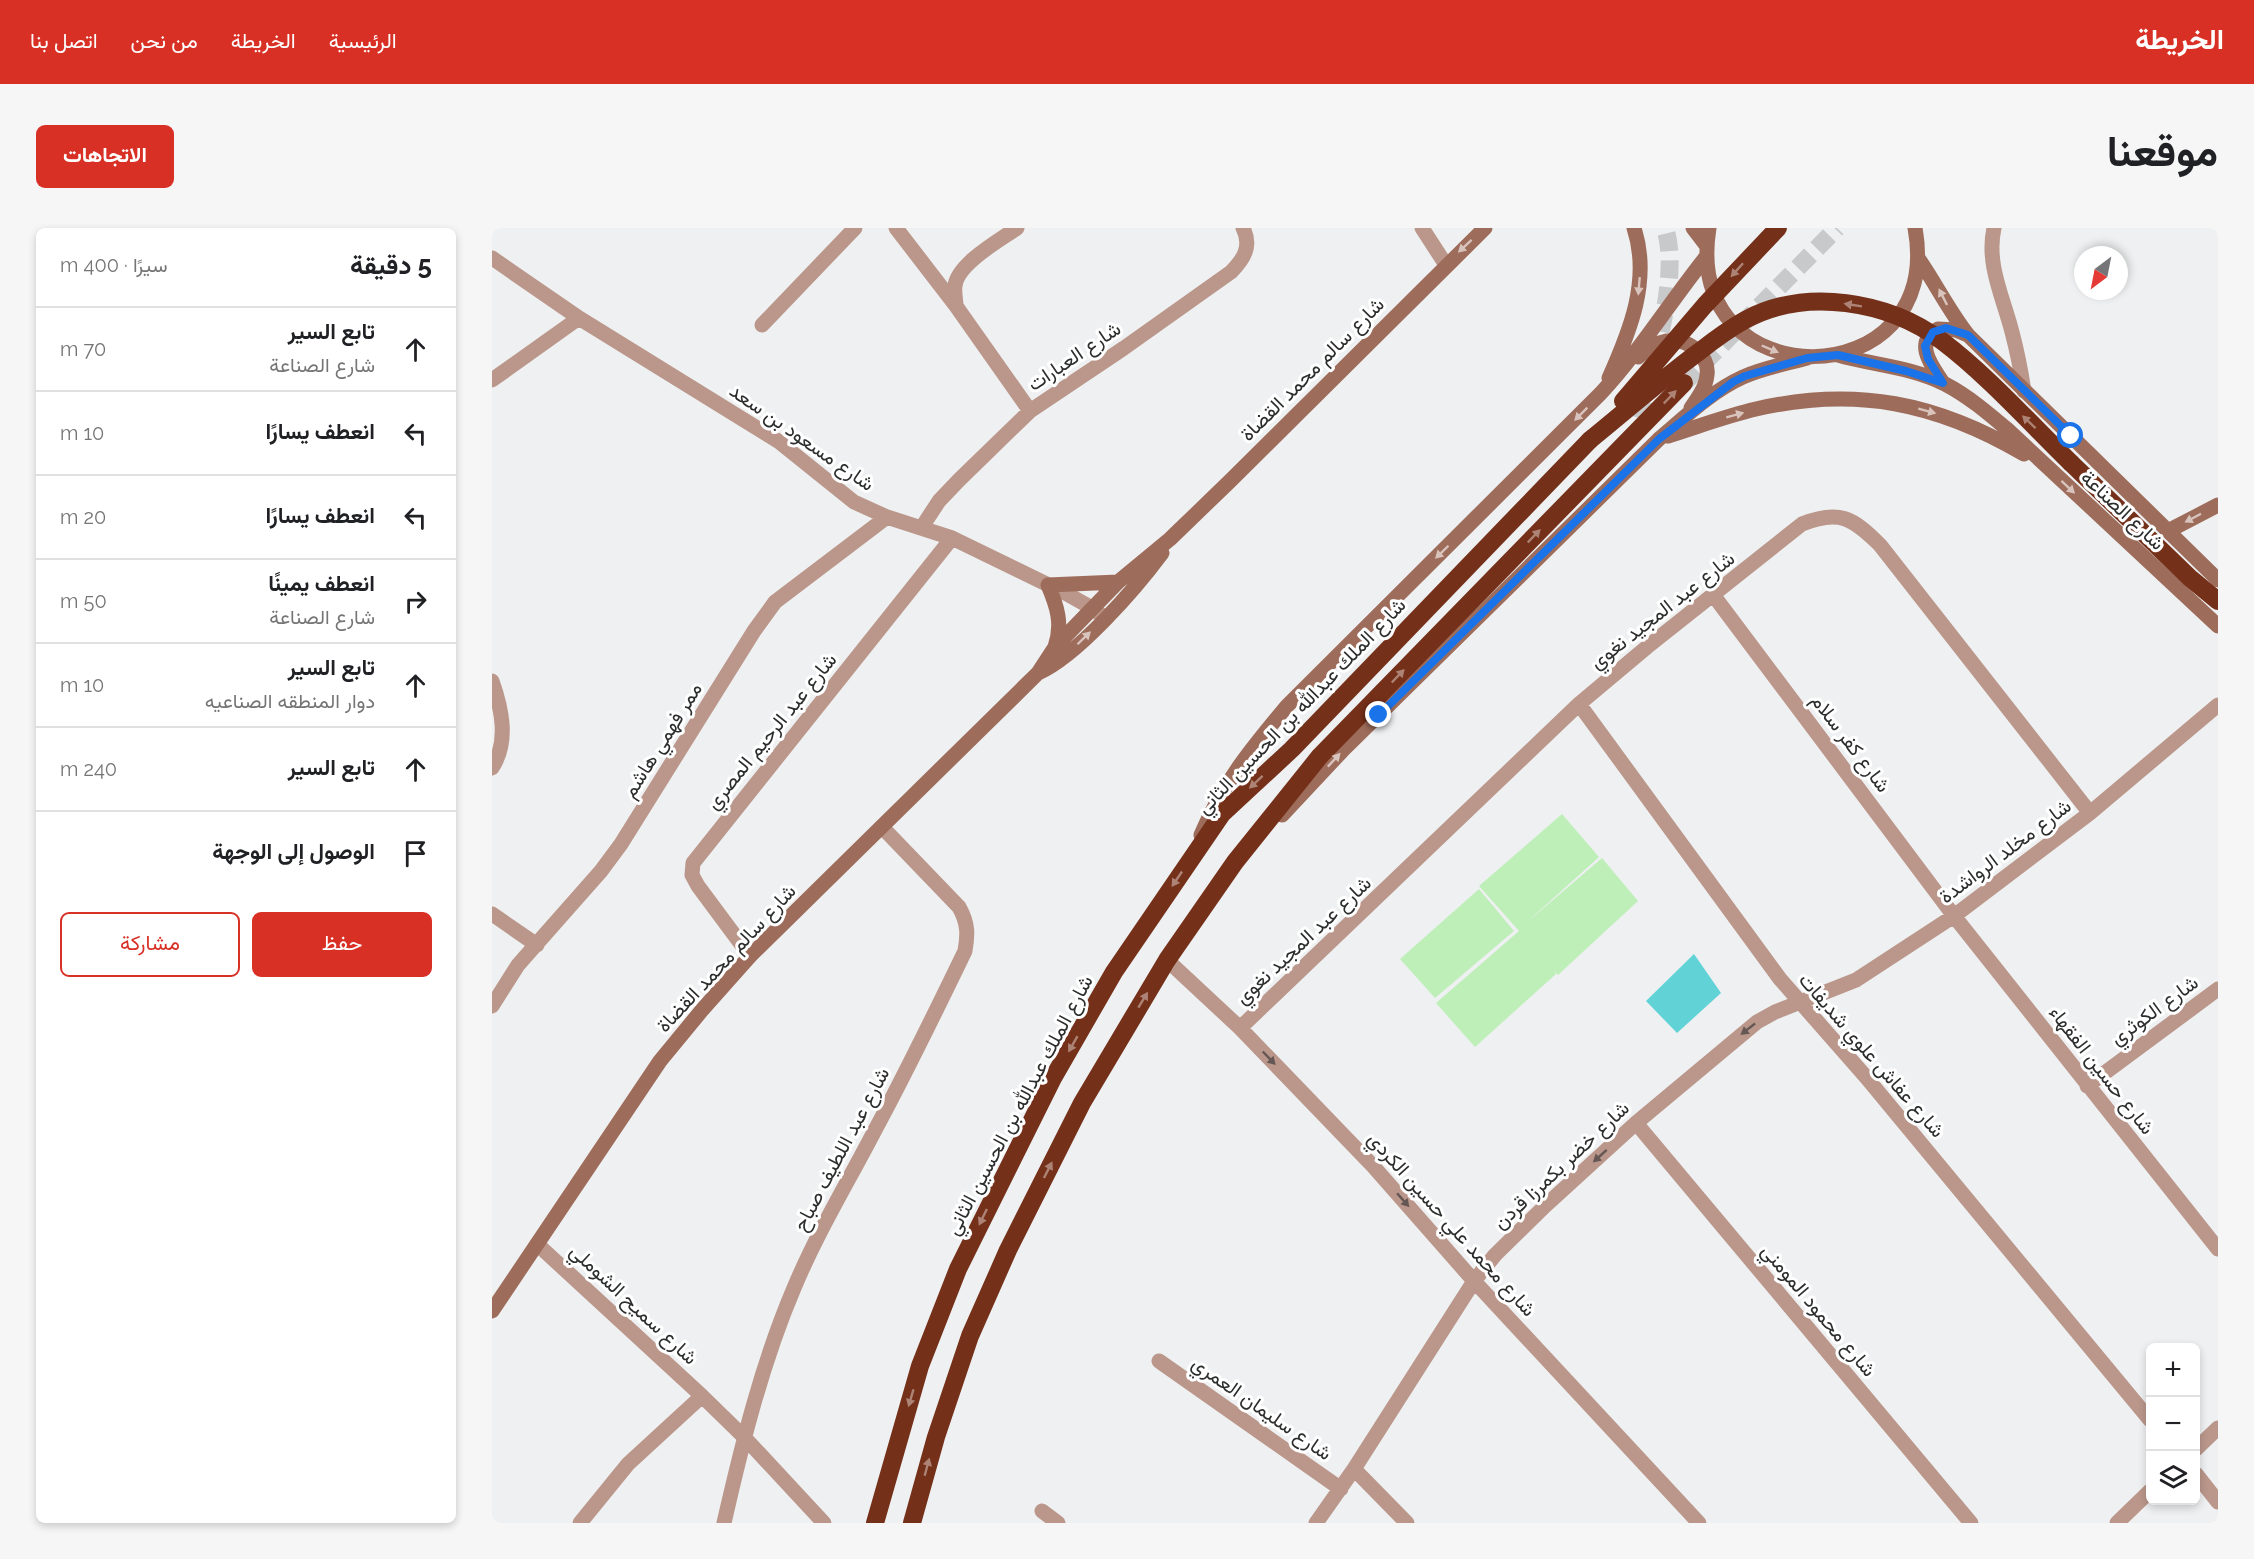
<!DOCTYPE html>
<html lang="ar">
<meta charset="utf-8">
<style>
:root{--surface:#fff;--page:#f6f6f6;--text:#202124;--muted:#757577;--line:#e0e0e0;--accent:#d93025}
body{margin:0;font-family:Raleway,Vazirmatn,sans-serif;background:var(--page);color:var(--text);direction:rtl}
.controls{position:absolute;right:18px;bottom:18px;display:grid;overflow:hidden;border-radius:9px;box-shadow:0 3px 9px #0003}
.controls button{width:54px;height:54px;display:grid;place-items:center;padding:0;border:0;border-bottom:2px solid var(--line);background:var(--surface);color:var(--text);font:30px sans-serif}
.compass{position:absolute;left:1582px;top:18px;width:54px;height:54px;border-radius:50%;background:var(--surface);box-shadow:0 3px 9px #0003;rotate:212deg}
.stop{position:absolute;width:18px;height:18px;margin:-14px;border:4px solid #1a73e8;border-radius:50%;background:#fff}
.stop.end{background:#1a73e8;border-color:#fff;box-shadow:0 2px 6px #0008}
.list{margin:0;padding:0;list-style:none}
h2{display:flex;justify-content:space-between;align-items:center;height:78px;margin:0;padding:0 24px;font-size:26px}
h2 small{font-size:20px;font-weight:400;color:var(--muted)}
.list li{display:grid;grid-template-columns:39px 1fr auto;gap:18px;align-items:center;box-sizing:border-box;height:84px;padding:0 24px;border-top:2px solid var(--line)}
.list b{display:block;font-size:22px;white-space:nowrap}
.list p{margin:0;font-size:20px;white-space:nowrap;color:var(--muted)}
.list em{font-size:20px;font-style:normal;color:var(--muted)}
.actions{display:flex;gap:12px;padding:18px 24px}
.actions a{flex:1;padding:14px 0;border:2px solid var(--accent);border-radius:9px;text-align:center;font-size:21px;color:var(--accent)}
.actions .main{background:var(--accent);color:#fff}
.icon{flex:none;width:33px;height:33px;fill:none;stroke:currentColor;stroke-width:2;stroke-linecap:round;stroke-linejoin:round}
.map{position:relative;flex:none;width:1726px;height:1295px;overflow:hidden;direction:ltr;border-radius:9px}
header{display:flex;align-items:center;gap:36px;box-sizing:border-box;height:84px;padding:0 30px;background:var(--accent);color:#fff}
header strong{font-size:28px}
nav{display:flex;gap:33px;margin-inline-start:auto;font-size:21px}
.intro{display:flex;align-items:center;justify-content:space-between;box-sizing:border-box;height:144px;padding:0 36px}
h1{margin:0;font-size:42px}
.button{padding:15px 27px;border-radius:9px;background:var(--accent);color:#fff;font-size:21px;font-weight:700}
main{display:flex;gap:36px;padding:0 36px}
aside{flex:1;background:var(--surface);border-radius:9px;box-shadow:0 3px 9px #0003}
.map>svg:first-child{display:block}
.green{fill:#bfefb9}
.water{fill:#61d3d7}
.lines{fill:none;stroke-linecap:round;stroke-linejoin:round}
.highway-tunnel{stroke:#c7c9ca;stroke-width:18;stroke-dasharray:18 9;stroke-linecap:butt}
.street{stroke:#bb978b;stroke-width:15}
.secondary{stroke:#9e6c5b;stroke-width:15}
.highway{stroke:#753019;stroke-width:18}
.highway-bridge{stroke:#753019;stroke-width:18}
.oneway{fill:#d8c4bd}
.oneway2{fill:#ac8375}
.oneway3{fill:#655753}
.route{stroke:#1a73e8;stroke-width:8}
.labels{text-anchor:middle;stroke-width:6;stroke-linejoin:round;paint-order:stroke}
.street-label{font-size:20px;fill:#2c2d2d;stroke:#fff}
</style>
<header>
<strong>الخريطة</strong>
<nav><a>الرئيسية</a><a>الخريطة</a><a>من نحن</a><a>اتصل بنا</a></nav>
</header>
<div class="intro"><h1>موقعنا</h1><a class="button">الاتجاهات</a></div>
<main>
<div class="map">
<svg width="1726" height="1295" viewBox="0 0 1726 1295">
<rect width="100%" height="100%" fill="#eef0f1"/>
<path class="green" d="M1070 586 1107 629 1034 695 1110 630 1146 673 1066 747 1062 743 1064 746 983 819 944 775 1027 703 987 658Z
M987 661 1022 703 943 770 908 731Z"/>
<path class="water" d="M1202 726 1229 765 1185 805 1154 773Z"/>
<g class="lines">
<path class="highway-tunnel" d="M1163 130C1171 93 1185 37 1173 0
M1192 155 1345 0
M1147 190 1157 157"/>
<path class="street" d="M404 0 464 78
M525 0C508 12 465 36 463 58 462 65 464 72 464 78L538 183
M930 0 954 37
M1502 0C1494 36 1511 69 1520 104 1525 123 1529 143 1532 163
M0 30 87 90 286 213 362 274 395 289 460 310 575 366 600 380 613 390
M270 97 363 0
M0 152 87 90
M430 299 447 273 467 252 538 183 632 120 739 44C752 31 760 18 751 0
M1222 368 1462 688 1726 1021
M0 453C10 481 17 514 0 540
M1087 476 1288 751 1374 849 1658 1192
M0 686 45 717
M258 728 206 658 200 647 201 635 460 310
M675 732 748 800 881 938 982 1053 1207 1295
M0 778 26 737 109 643 129 616 262 403 283 374 395 289
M748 800 1087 476 1155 419 1310 296C1347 281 1361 290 1388 317L1598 585
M1595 858 1726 761
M1144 895 1479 1295
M45 1016 210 1168 252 1209 332 1295
M667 1133 849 1261
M1704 1221 1726 1200
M862 1241 915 1295
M1704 1246 1726 1274
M550 1283 566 1295
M88 1295 136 1236 210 1168
M232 1295C250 1216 270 1135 302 1060 325 1005 356 954 383 902 415 843 444 783 473 723 476 706 476 695 467 679L390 599
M824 1295 862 1241 982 1053 1003 1027 1053 978 1144 895 1265 794 1283 784 1364 752 1462 688 1598 585 1726 477
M1625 1295 1658 1263"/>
<path class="secondary" d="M1201 0 1214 17
M1217 0C1189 173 1454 170 1423 0
M1426 30C1444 56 1457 83 1476 107L1726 352
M1346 127C1381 137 1420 139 1453 156 1476 168 1496 185 1516 202L1726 398
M1146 129C1154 122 1164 115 1175 113 1193 109 1218 126 1215 147 1214 159 1206 170 1199 180
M1117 150C1138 103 1159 52 1142 0
M1451 155C1440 138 1421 115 1446 101L1464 102 1476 107
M1176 208C1205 199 1234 188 1264 181 1364 158 1445 175 1532 226
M1676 303 1726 277
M563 419C571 396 565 378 556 357L626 354
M546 445C585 428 644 360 670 325
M790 587 850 523 1167 211C1193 189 1220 163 1251 149 1271 140 1294 136 1315 130
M709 607C731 555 759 521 795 478L1109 165C1148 123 1178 74 1214 29
M0 1083 168 833 210 782 258 728 546 445 563 419 626 354 678 311 737 254 993 0"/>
<path class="highway" d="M1579 235 1698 350 1726 373
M383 1295 428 1138 466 1041 561 850 622 744 730 586 800 521 1098 212
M420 1295 444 1209 478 1108 516 1022 590 875 675 732 743 634 828 528 1192 155"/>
<path class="highway-bridge" d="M1131 173 1213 77 1286 0
M1098 212C1135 182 1170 151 1208 123 1222 112 1237 101 1253 92 1314 59 1396 73 1450 113 1495 147 1538 195 1579 235"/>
</g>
<defs><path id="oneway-solid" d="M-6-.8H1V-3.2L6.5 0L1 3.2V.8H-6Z" transform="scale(1.5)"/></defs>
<g class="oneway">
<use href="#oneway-solid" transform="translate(973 18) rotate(137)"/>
<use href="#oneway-solid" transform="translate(1147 58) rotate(95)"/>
<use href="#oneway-solid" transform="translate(1451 69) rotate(-117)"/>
<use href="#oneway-solid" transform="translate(1278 121) rotate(23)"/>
<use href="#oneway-solid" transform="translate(1435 183) rotate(15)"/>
<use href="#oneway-solid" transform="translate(1089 186) rotate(135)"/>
<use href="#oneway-solid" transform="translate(1243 187) rotate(-15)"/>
<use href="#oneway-solid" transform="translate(1576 259) rotate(43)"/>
<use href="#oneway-solid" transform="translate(1701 290) rotate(152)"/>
<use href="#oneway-solid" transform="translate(950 324) rotate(136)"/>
<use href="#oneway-solid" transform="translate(592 410) rotate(-44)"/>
<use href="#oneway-solid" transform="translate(842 532) rotate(-47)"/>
</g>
<g class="oneway2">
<use href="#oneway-solid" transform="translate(1245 42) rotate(132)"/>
<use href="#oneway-solid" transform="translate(1361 77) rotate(-171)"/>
<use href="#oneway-solid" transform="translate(1178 169) rotate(-46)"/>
<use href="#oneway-solid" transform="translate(1537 194) rotate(-137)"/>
<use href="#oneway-solid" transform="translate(1042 308) rotate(-46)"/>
<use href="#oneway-solid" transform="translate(906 448) rotate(-46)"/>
<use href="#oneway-solid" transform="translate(764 554) rotate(137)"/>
<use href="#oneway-solid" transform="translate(685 651) rotate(124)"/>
<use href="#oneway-solid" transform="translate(651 772) rotate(-59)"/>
<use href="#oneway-solid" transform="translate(581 816) rotate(120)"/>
<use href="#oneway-solid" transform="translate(556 942) rotate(-63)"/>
<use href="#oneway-solid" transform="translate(491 989) rotate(116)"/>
<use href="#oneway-solid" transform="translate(419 1170) rotate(106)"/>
<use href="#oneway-solid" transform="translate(435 1239) rotate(-75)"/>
</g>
<g class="oneway3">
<use href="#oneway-solid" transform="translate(1256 801) rotate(142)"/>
<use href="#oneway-solid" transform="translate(777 830) rotate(46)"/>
<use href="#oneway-solid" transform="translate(1108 928) rotate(138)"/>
<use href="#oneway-solid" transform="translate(911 972) rotate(49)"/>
</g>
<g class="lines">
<path class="route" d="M887 487 1167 211 1241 154 1253 148 1315 130 1346 127 1414 143 1451 155 1436 131 1433 118 1441 104 1454 100 1476 107 1579 208"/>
</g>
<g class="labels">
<g class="street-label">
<text transform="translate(582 128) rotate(-34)" y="7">شارع العبارات</text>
<text transform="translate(820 141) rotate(-45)" y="7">شارع سالم محمد القضاة</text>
<text transform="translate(310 209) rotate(35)" y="7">شارع مسعود بن سعد</text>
<text transform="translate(1631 282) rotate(43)" y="7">شارع الصناعة</text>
<text transform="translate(1170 382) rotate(-38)" y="7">شارع عبد المجيد نغوي</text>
<text transform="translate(809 478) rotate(-46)" y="7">شارع الملك عبدالله بن الحسين الثاني</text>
<text transform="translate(279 503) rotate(-51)" y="7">شارع عبد الرحيم المصري</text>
<text transform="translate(170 512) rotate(-58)" y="7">ممر فهمي هاشم</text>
<text transform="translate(1359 515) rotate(53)" y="7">شارع كفر سلام</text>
<text transform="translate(1513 623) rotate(-37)" y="7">شارع مخلد الرواشدة</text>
<text transform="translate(811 712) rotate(-43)" y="7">شارع عبد المجيد نغوي</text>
<text transform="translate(234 730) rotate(-47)" y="7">شارع سالم محمد القضاة</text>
<text transform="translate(1662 782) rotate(-36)" y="7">شارع الكوثري</text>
<text transform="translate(1380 827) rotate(49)" y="7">شارع عفاش علوي شديفات</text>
<text transform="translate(1610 842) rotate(52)" y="7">شارع حسين الفقهاء</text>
<text transform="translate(527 877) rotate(-62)" y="7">شارع الملك عبدالله بن الحسين الثاني</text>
<text transform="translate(349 921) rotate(-62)" y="7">شارع عبد اللطيف صباح</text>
<text transform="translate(1069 937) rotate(-43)" y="7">شارع خضر بكمرزا قردن</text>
<text transform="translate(960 996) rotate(48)" y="7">شارع محمد علي حسين الكردي</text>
<text transform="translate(142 1076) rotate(43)" y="7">شارع سميح الشوملي</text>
<text transform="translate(1327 1082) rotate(50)" y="7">شارع محمود المومني</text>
<text transform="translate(770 1180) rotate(35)" y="7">شارع سليمان العمري</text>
</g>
</g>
</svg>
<div class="controls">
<button>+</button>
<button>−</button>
<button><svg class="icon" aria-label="layers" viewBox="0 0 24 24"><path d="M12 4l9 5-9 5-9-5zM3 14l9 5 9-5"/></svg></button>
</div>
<svg class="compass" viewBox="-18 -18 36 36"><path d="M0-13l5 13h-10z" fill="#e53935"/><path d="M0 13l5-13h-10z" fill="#757577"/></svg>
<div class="stop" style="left:1579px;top:208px"></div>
<div class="stop end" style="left:887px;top:487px"></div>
</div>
<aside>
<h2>5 دقيقة<small>سيرًا · 400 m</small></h2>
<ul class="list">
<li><svg class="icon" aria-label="ahead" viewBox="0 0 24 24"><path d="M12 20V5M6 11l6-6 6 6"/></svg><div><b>تابع السير</b><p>شارع الصناعة</p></div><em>70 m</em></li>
<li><svg class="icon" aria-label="left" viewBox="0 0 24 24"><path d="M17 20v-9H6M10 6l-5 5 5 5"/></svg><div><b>انعطف يسارًا</b></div><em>10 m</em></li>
<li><svg class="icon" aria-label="left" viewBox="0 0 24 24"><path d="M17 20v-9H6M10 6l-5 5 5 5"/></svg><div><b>انعطف يسارًا</b></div><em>20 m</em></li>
<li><svg class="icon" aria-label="right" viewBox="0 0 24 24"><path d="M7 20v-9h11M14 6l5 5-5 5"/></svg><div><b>انعطف يمينًا</b><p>شارع الصناعة</p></div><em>50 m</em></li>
<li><svg class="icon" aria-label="ahead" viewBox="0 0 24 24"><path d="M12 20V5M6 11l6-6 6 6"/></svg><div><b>تابع السير</b><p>دوار المنطقه الصناعيه</p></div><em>10 m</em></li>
<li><svg class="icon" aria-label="ahead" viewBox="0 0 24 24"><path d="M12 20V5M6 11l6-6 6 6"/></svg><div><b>تابع السير</b></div><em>240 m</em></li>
<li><svg class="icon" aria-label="arrive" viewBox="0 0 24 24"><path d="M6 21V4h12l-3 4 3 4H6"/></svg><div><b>الوصول إلى الوجهة</b></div></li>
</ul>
<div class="actions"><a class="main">حفظ</a><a>مشاركة</a></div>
</aside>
</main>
